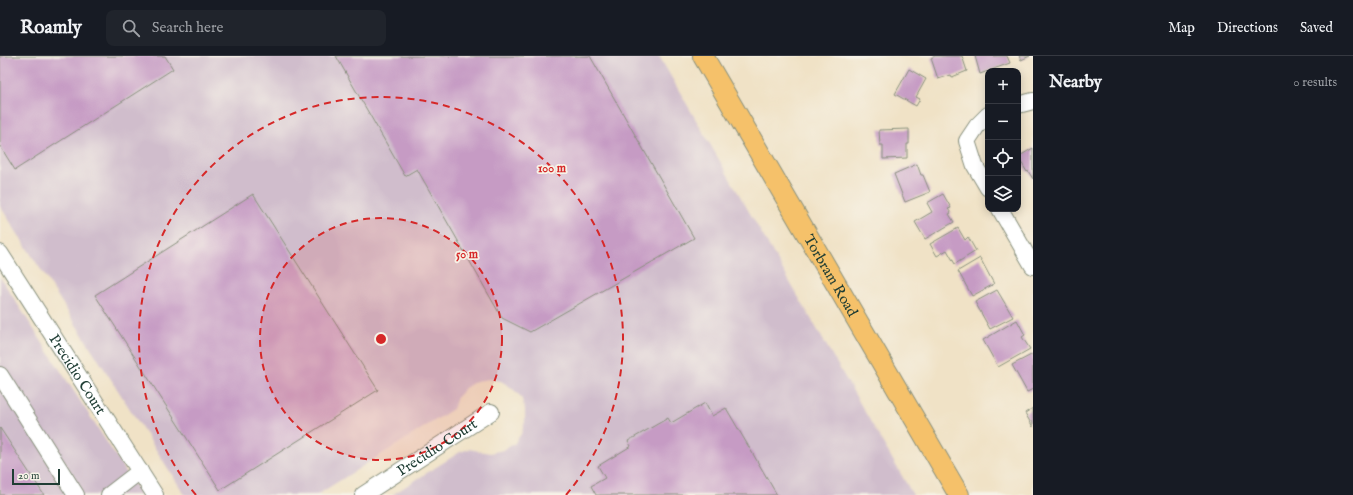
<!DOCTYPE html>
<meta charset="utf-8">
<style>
:root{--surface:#171b24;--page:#20242c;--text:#f1f3f6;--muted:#9ea1a6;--line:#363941}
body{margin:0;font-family:"IM FELL English",serif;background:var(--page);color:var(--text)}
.controls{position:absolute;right:12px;top:12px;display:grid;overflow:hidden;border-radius:8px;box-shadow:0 2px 10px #0003}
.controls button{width:36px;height:36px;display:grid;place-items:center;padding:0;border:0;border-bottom:1px solid var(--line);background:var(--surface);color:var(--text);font:20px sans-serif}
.scale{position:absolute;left:12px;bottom:10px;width:48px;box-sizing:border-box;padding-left:4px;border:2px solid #1f3d34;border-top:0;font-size:11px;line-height:14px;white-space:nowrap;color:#1f3d34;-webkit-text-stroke:3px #f7f3e8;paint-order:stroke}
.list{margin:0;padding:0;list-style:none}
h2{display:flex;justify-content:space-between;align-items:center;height:52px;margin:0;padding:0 16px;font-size:17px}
h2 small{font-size:13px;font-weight:400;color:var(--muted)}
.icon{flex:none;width:22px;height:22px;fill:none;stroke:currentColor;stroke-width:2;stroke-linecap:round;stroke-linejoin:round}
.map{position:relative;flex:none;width:1033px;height:439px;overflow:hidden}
header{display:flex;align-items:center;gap:24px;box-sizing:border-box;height:56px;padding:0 20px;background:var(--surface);border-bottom:1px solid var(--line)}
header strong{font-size:19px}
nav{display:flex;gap:22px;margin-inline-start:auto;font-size:14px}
.search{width:280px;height:36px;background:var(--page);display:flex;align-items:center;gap:10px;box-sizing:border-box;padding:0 14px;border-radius:8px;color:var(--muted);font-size:15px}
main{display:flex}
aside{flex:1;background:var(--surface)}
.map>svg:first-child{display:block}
.industrial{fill:#d0bdcc}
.building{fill:#c69bc4}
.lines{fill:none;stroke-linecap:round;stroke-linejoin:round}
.minor-casing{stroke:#88907d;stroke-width:18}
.major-casing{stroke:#88907d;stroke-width:22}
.minor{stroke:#fff;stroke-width:16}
.major{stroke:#f5c16b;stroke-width:20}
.ring{fill:none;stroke:#d62828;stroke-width:2;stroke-dasharray:7 5}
.labels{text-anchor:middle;stroke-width:3.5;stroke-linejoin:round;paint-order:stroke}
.street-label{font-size:15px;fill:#1f3d34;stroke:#f7f3e8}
.centre{fill:#d62828;stroke:#f7f3e8;stroke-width:2}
.ring-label{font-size:12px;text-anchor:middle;font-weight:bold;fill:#d62828;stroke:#f7f3e8;stroke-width:3.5;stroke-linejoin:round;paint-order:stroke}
</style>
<header>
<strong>Roamly</strong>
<div class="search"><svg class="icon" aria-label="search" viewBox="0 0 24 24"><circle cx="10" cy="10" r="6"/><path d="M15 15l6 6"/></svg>Search here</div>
<nav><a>Map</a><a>Directions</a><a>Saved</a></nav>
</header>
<main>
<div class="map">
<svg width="1033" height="439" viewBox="0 0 1033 439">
<rect width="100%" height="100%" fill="#f7f3e8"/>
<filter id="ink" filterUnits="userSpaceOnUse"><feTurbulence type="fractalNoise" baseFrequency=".025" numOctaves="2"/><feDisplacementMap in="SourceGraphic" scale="8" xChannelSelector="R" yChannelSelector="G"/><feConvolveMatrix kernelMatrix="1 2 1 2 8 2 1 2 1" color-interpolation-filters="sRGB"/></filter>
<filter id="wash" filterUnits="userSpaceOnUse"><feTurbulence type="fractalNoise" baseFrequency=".012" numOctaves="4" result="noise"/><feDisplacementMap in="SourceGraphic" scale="16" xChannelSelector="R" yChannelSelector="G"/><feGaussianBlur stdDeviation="0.9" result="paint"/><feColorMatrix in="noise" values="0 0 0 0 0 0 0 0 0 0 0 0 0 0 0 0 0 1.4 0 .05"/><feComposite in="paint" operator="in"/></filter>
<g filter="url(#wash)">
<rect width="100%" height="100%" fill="#f0e2c6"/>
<path class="industrial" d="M0 0H659L913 439H392L460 396 469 393 490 397 503 394 514 388 521 378 525 366V353L521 341 512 332 501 325 489 323 476 325 465 332 457 341 453 353 317 439H185L0 150Z
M0 221 141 439H0Z"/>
<g id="blocks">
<path class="building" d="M0 0H165L173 13 15 114 0 90Z
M336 0H590L694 182 530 276 502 262 417 113 405 120Z
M935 0H962L967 15 952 21 951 19 938 23 931 2Z
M975 0H1007L1010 7 980 18Z
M1019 0H1030L1021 4Z
M909 13 926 23 916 41 920 43 916 50 895 38Z
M909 73V88H907V102L883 103V89H880L879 74Z
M1033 92V123L1028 115 1027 116 1018 101Z
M917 108 921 119H923L930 136 905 146 894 118Z
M253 138 378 334 220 434 95 239Z
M943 138 951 152 948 153 951 157 949 158 954 166 925 183 915 166 932 156 927 147Z
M958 172 965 184 968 181 976 195 955 208 947 194 937 200 930 188Z
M980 202 994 228 972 240 958 215Z
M997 234 1013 261 990 273 975 246Z
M1017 264 1025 279 1022 281 1030 293 998 311 983 284Z
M1033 298V333L1027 336 1012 309Z
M705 347 712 360 726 352 777 439H596L591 430 605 422 598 410 631 390 628 385 668 362 671 367Z
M1033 352V371L1025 357Z
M0 372 44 439H0Z"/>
</g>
</g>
<g filter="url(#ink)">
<use href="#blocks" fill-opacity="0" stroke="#88907d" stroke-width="1"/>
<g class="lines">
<defs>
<g id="minor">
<path d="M1018 49 1033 45"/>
<path d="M988 59 977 70 967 85 975 110 988 132"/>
<path d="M1000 153 1033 210"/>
<path id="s1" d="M0 197 155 439"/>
<path d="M0 319 76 439"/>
<path d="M109 439 140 415"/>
<path id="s2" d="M363 439 491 356"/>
</g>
<g id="major">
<path id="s3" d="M703 0 959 439"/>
</g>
</defs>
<use href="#minor" class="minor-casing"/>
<use href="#major" class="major-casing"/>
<use href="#minor" class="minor"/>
<use href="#major" class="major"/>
</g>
</g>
<circle cx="381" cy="283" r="121" fill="#d62828" fill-opacity=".12"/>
<g class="ring">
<circle cx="381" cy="283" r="121"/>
<path d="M196 439A242 242 0 1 1 566 439"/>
</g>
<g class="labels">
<g class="street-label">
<text dy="5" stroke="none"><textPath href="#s3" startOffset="254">Torbram Road</textPath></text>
<text dy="5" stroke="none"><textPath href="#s1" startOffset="144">Precidio Court</textPath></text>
<text dy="5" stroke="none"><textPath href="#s2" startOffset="88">Precidio Court</textPath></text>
</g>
</g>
<circle cx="381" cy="283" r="6" class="centre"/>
<g class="ring-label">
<text x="552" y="116">100 m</text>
<text x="467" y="202">50 m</text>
</g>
</svg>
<div class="controls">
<button>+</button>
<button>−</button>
<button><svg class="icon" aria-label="locate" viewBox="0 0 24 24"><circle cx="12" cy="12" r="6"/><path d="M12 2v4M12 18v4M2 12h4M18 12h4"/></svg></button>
<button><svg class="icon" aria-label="layers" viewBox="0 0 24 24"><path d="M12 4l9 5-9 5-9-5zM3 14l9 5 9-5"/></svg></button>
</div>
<div class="scale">20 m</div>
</div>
<aside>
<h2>Nearby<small>0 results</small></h2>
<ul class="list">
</ul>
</aside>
</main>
